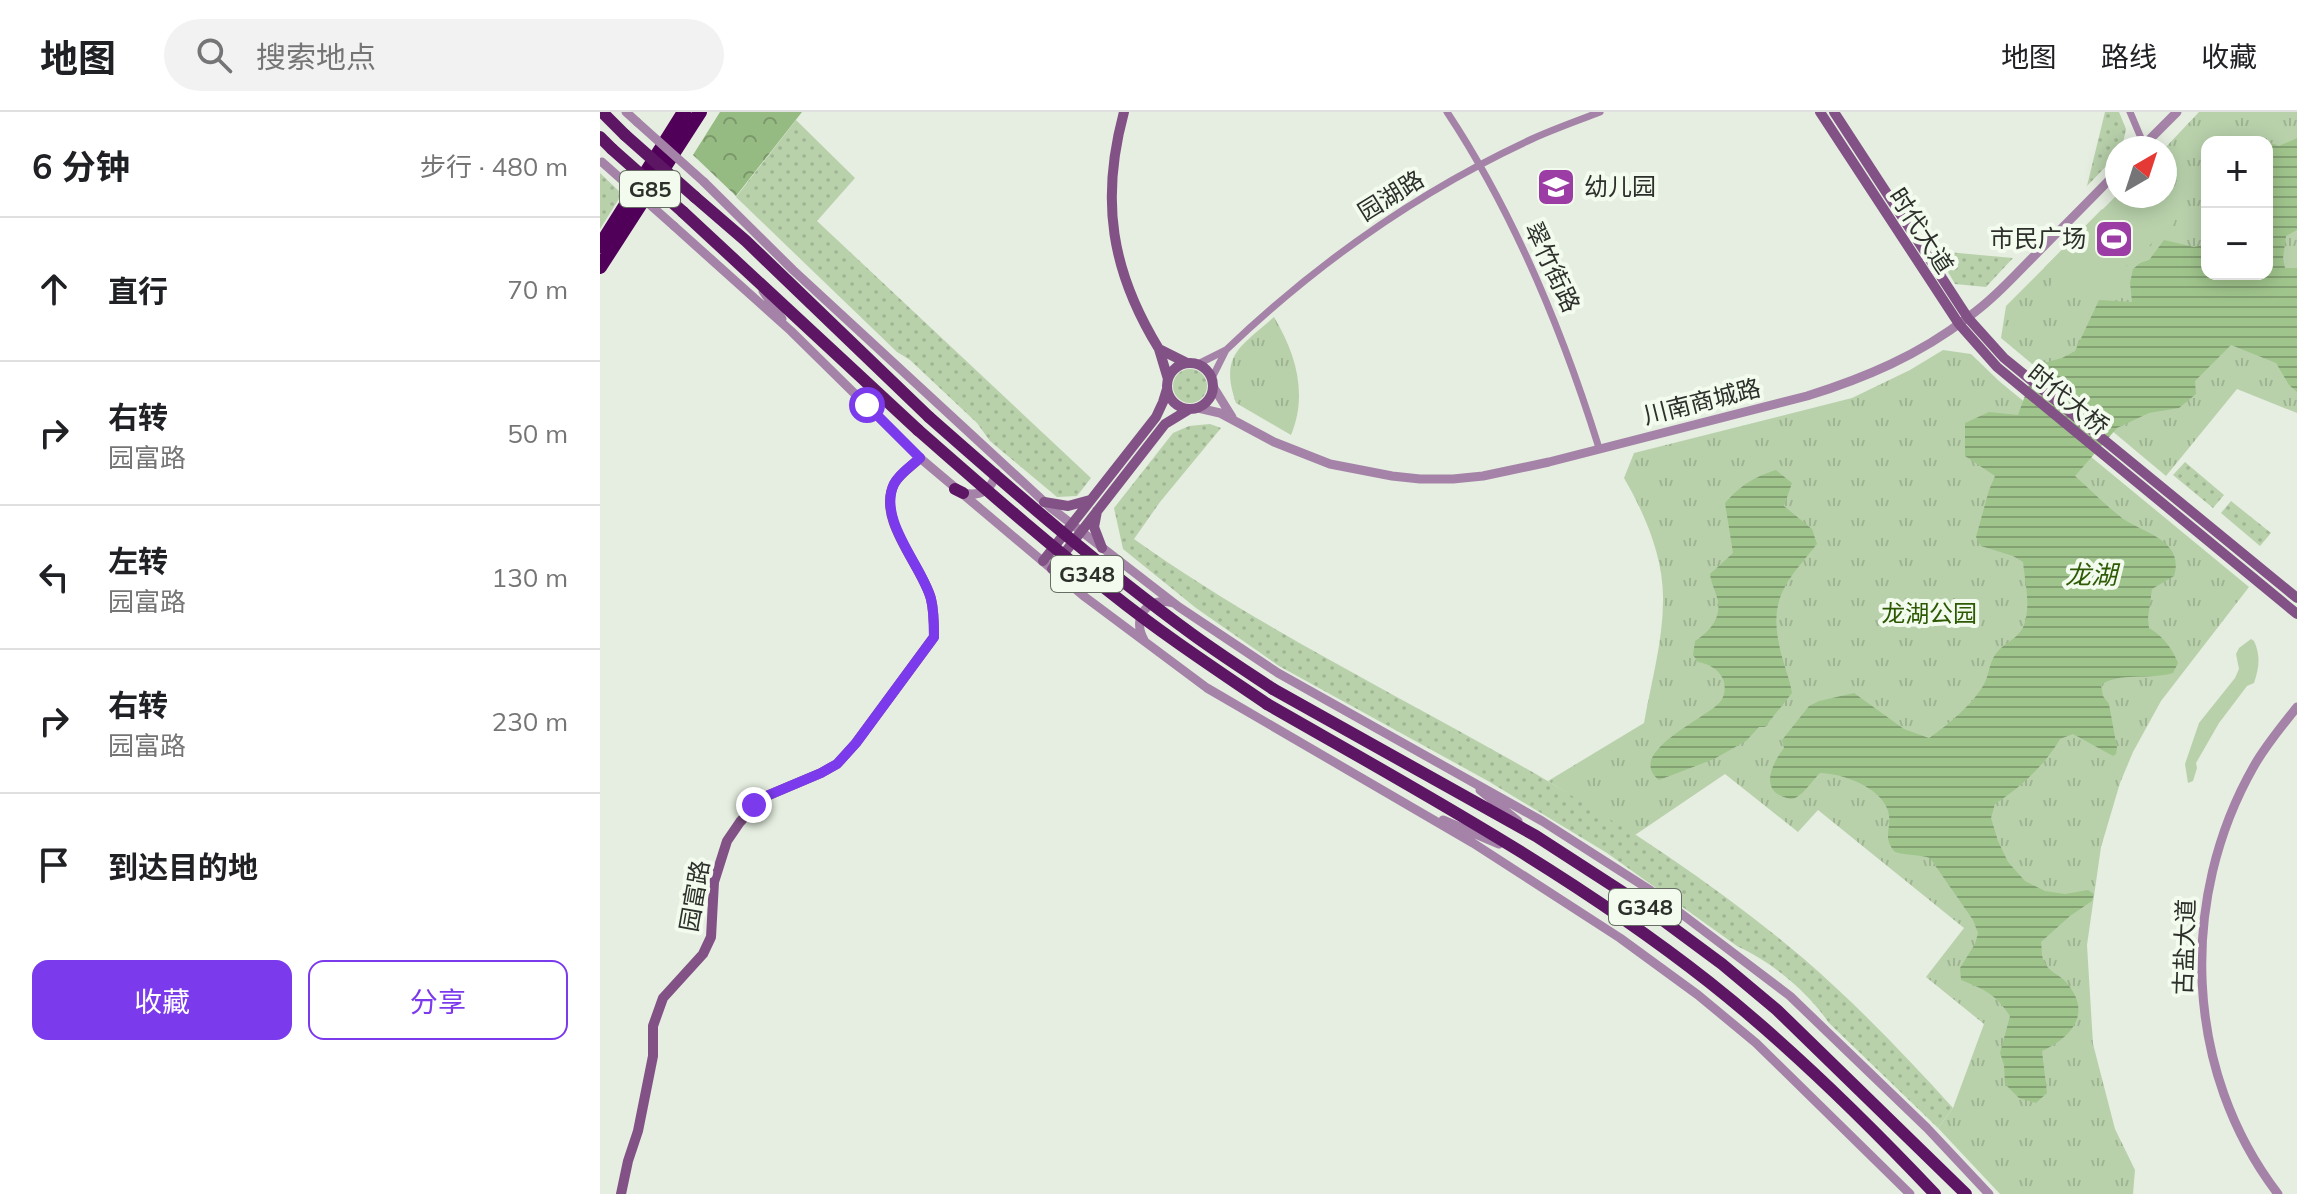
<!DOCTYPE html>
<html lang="zh">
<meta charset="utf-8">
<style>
:root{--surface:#fff;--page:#f2f2f2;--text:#202124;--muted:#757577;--line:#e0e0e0;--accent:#7c3aed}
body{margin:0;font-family:Mulish,"Noto Sans SC",sans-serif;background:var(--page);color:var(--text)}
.controls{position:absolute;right:24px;top:24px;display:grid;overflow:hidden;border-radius:16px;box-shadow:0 4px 20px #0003}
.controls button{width:72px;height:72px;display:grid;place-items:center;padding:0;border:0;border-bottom:2px solid var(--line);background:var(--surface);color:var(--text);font:40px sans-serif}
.compass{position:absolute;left:1505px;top:24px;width:72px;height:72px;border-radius:50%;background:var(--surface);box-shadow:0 4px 20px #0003;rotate:39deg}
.stop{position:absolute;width:24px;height:24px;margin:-18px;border:6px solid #7c3aed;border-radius:50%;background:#fff}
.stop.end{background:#7c3aed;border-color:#fff;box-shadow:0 2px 8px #0008}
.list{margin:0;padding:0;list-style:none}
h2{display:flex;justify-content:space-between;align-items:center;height:104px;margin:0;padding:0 32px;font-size:34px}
h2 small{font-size:26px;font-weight:400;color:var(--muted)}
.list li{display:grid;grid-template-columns:52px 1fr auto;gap:24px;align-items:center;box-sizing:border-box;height:144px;padding:0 32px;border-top:2px solid var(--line)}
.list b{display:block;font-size:30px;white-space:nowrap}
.list p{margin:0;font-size:26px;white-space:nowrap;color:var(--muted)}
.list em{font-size:26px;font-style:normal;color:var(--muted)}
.actions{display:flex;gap:16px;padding:24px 32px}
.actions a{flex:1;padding:18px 0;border:2px solid var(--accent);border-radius:16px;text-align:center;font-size:28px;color:var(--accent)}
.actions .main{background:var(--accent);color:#fff}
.icon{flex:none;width:44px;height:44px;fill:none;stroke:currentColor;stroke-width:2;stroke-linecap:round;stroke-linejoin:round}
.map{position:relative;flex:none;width:1697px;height:1082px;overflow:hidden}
header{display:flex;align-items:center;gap:48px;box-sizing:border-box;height:112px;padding:0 40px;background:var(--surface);border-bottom:2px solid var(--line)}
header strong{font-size:38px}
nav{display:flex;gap:44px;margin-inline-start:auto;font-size:28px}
.search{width:560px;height:72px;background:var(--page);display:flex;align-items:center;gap:20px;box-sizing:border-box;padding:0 28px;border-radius:44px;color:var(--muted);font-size:30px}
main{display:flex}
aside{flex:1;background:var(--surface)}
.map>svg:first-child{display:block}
.grass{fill:url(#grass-dots)}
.forest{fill:url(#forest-crowns)}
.park{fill:url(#park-tufts);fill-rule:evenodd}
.garden{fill:#b8d1ab}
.water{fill:url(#water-rules)}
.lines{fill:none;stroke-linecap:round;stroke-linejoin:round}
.minor{stroke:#a583a8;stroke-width:7}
.tertiary{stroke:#a583a8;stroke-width:9}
.secondary{stroke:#825186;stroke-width:10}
.trunk{stroke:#5c1663;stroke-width:12}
.motorway{stroke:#500058;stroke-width:14}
.tertiary-bridge{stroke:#a583a8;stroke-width:9}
.trunk-bridge{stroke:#5c1663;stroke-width:12}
.route{stroke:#7c3aed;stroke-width:10}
.labels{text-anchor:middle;stroke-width:8;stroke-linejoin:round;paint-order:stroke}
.shield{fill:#f2fbed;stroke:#676c64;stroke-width:2}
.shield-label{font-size:22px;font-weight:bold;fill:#2c2f2a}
.poi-label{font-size:24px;fill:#2c2f2a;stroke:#f2fbed;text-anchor:start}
.street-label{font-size:24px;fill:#2c2f2a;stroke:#f2fbed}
.park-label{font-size:24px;fill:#2d5903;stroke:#f2fbed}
.water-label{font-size:26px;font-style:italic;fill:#2f5b07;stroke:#f2fbed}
</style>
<header>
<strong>地图</strong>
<div class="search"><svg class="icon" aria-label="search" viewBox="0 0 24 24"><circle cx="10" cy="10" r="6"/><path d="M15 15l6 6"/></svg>搜索地点</div>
<nav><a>地图</a><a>路线</a><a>收藏</a></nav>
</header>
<main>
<aside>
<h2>6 分钟<small>步行 · 480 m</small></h2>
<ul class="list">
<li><svg class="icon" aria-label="ahead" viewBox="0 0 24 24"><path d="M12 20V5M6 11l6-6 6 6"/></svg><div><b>直行</b></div><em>70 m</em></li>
<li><svg class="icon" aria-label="right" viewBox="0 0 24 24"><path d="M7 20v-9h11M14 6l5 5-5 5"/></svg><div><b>右转</b><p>园富路</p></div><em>50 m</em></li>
<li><svg class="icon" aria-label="left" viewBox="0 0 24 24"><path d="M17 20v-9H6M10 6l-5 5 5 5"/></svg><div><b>左转</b><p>园富路</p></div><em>130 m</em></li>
<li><svg class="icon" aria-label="right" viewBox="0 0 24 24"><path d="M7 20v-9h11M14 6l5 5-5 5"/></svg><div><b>右转</b><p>园富路</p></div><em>230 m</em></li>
<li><svg class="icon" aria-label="arrive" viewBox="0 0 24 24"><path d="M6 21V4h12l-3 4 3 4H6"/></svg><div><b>到达目的地</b></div></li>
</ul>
<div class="actions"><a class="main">收藏</a><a>分享</a></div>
</aside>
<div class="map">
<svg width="1697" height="1082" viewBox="0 0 1697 1082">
<defs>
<pattern id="grass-dots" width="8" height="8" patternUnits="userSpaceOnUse" patternTransform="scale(2)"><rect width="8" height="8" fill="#b8d1ab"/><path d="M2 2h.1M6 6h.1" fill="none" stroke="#9eb493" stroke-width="1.8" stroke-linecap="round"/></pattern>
<pattern id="forest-crowns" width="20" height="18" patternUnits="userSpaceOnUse" patternTransform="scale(2)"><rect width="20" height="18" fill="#96bb82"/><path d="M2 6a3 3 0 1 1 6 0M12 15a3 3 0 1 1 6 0" fill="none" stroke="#7b986b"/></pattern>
<pattern id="park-tufts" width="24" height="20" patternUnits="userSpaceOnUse" patternTransform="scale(2)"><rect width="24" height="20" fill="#b8d1ab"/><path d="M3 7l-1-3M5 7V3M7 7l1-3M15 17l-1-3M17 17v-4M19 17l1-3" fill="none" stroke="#9eb493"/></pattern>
<pattern id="water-rules" width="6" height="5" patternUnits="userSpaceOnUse" patternTransform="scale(2)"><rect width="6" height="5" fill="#a0c58c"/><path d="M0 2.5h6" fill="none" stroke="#83a073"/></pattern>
</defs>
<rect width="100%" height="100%" fill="#e5eee0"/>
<path class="grass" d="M1505 0H1519L1526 17 1522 36H1517V43L1487 74Z
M196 8 255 66 217 109 491 366 477 384 457 385 390 329 377 311 310 248 297 240 136 85Z
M0 61 22 82 0 117Z
M1336 139 1413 146 1386 175 1355 172Z
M573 274a17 17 0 1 1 34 0a17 17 0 1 1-34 0Z
M610 312 621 316 560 390 534 427C663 519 809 588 946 668 1036 720 1125 780 1204 847 1257 893 1306 944 1353 996L1338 1016 1229 911C1207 879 1172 850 1137 834L1007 741 888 669 679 554 596 496 523 437 514 396 573 321 589 314Z
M1585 350 1624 383 1613 396 1573 363Z
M1631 389 1671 421 1660 434 1621 401Z"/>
<path class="forest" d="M120 0H202L136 84 93 43Z"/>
<path class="park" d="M1599 0H1697V301L1637 277 1566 364 1401 226 1406 194 1517 83 1565 84V36ZM1607 30H1667V162H1607Z
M674 205C696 242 708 282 691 323L636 291C619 242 641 235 674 205Z
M1343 238 1371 242 1399 269 1649 475 1561 589 1533 640 1520 671 1501 735 1487 833 1493 932 1515 1017 1535 1058 1533 1082H1400L1338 1016 1353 996 1384 912 1326 865 1364 816 1218 698 1198 720 1125 662 1035 723 948 669 1044 611C1051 571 1063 529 1063 489 1064 446 1045 402 1024 366L1034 341 1252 286 1310 258Z"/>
<path class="garden" d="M1543 84 1576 105 1574 112 1566 117 1546 137 1525 155 1523 168 1519 175C1511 177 1501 176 1492 178 1473 182 1467 196 1449 179L1452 167 1444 156 1502 97 1513 104Z
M1651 527 1654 529C1661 544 1659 556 1654 571L1647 574 1619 611 1596 651 1597 656 1593 669 1588 671 1585 652 1599 611 1635 566 1639 557 1636 542 1639 536Z"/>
<path class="water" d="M1646 24 1660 27 1679 34 1697 26V118L1686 124 1683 146 1685 156H1697V280L1689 273 1676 251 1631 233 1595 269 1596 282 1579 296 1549 301 1517 316 1475 364C1490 377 1505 393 1522 406 1543 421 1585 428 1574 464L1552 477 1548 506 1549 516C1563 524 1572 536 1578 551L1573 561C1550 568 1518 560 1501 573L1503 584 1509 592 1517 636 1516 642 1513 644 1473 622 1460 627C1445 653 1420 676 1395 692L1391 706 1398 729 1408 750 1425 769 1445 779 1465 782 1488 778 1494 782 1492 789 1470 804 1441 830C1442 836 1441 844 1444 849 1448 860 1459 862 1466 870 1493 901 1472 925 1442 939L1447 981 1436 991 1419 986 1405 972 1404 953 1400 941 1410 904C1395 882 1386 878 1361 868L1360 856 1375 832 1378 821 1373 808 1330 746C1318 742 1307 744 1295 740 1281 724 1293 716 1288 699 1281 675 1241 661 1220 661 1213 668 1205 680 1197 685 1192 688 1189 687 1184 685 1159 677 1173 650 1184 636L1182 628 1209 594 1219 589 1254 581 1304 617 1329 626C1348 613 1377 589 1386 568 1390 557 1390 548 1398 539 1406 530 1420 525 1424 513 1431 494 1425 470 1423 450L1413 444 1381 434 1376 425 1389 378 1395 364 1365 344V311L1389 300 1418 303 1436 253 1462 246 1475 239 1499 188 1532 190 1530 171 1533 157 1540 151 1549 148 1564 128 1594 135 1607 132V162H1667V30H1630L1635 26Z
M1176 358 1192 371 1184 394 1212 417 1217 432C1189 467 1169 484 1179 532 1182 549 1189 564 1192 581L1165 615H1159L1146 629 1114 647 1059 668C1024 641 1107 606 1120 590 1125 584 1126 575 1123 567 1118 556 1108 552 1098 550L1093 543 1095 529C1109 520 1121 507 1118 489 1116 480 1111 471 1110 462L1133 441 1125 391C1141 373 1154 365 1176 358Z"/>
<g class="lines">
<path class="minor" d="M847 0C914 101 963 221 999 336
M1530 0 1544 33
M626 238C715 153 819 79 932 27 954 17 977 9 1000 0
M598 252 626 238 612 266"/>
<path class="tertiary" d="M26 0 37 10
M1541 36 1577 0
M104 70 193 158 451 396 579 495 678 561 942 709 1050 778 1190 884 1327 1016 1389 1082
M74 114 191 219 320 346 485 485 607 576 873 731 1020 826 1098 883 1156 931 1310 1082
M163 179 182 207
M614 276 632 305
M598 296 620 301 674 330 730 352 792 364 820 367H853L883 364 949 350 1207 284C1265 266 1319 243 1367 206 1394 187 1416 162 1439 139 1465 113 1491 87 1517 60
M363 381C380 385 392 378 396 361
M544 528C531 505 548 484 573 491
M880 678 918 709
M843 708 899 732
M1678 1082C1584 960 1578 787 1654 654 1666 633 1682 614 1697 595"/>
<path class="secondary" d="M524 0C500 88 511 159 559 237
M1220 0 1359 212 1397 255 1697 502
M1234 0 1368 206 1404 246 1697 486
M567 274a23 23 0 1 1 46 0a23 23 0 1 1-46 0Z
M568 267 559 237 587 251
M444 390 468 394 490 388
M497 399 494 415 502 436
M443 449 556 305 563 290 567 277
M452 457 565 312 588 298
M21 1082 28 1049 38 1019 53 944V914L63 886 103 842 111 825 114 770 127 729 140 710 162 686 221 661 237 652 256 631 334 525C334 513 334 499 331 487 323 455 276 408 294 372 299 362 312 354 320 346"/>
<path class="trunk" d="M2 0 25 23
M0 25 12 37
M95 85 146 129 329 305
M83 100 318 318
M355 377 363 381
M673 577 936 724 1041 792 1122 852 1177 898 1366 1082
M667 592C817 678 972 762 1109 870 1190 934 1264 1007 1335 1082"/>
<path class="motorway" d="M0 134 84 0
M0 155 100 0"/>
<path class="tertiary-bridge" d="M37 10 104 70
M2 50 74 114"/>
<path class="trunk-bridge" d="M25 23 95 85
M12 37 83 100
M329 305C414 380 500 455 592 522 618 541 646 559 673 577
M318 318C381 373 444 429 511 481 561 521 614 556 667 592"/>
</g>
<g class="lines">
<path class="route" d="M154 693 162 686 221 661 237 652 256 631 334 525C334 513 334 499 331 487 323 455 277 408 294 372 299 362 312 353 320 346L267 293"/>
</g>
<defs>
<symbol id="school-square" viewBox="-11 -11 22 22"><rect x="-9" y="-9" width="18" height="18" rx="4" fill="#9c3da5" stroke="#f2fbed"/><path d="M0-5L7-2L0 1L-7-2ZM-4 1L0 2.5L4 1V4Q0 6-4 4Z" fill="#fff"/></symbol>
<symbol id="stadium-square" viewBox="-11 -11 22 22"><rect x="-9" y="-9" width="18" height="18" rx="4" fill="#9c3da5" stroke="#f2fbed"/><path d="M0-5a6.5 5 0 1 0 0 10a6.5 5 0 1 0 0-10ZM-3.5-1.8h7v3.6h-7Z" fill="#fff"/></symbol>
</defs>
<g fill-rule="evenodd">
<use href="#school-square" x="934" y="53" width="44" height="44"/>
<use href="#stadium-square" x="1492" y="105" width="44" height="44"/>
</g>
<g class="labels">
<g class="shield">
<rect x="20" y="59" width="60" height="36" rx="6"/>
<rect x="451" y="444" width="72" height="36" rx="6"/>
<rect x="1009" y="777" width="72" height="36" rx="6"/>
</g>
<g class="shield-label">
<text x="50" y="85">G85</text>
<text x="487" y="470">G348</text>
<text x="1045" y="803">G348</text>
</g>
<g class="poi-label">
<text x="984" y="83">幼儿园</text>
<text x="1486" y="135" text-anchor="end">市民广场</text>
</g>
<g class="street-label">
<text transform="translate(791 84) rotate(-32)" y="8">园湖路</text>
<text transform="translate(1321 119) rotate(57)" y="8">时代大道</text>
<text transform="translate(952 155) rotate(65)" y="8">翠竹街路</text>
<text transform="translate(1468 288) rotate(39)" y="8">时代大桥</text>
<text transform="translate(1102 290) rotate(-14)" y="8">川南商城路</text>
<text transform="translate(95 784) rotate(-80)" y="8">园富路</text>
<text transform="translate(1585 835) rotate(-88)" y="8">古盐大道</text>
</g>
<g class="park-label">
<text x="1329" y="510">龙湖公园</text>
</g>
<g class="water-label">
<text x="1491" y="472">龙湖</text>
</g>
</g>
</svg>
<div class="controls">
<button>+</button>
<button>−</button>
</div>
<svg class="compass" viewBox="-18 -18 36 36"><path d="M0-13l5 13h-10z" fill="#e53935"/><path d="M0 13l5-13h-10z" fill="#757577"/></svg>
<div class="stop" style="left:267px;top:293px"></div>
<div class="stop end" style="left:154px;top:693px"></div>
</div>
</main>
